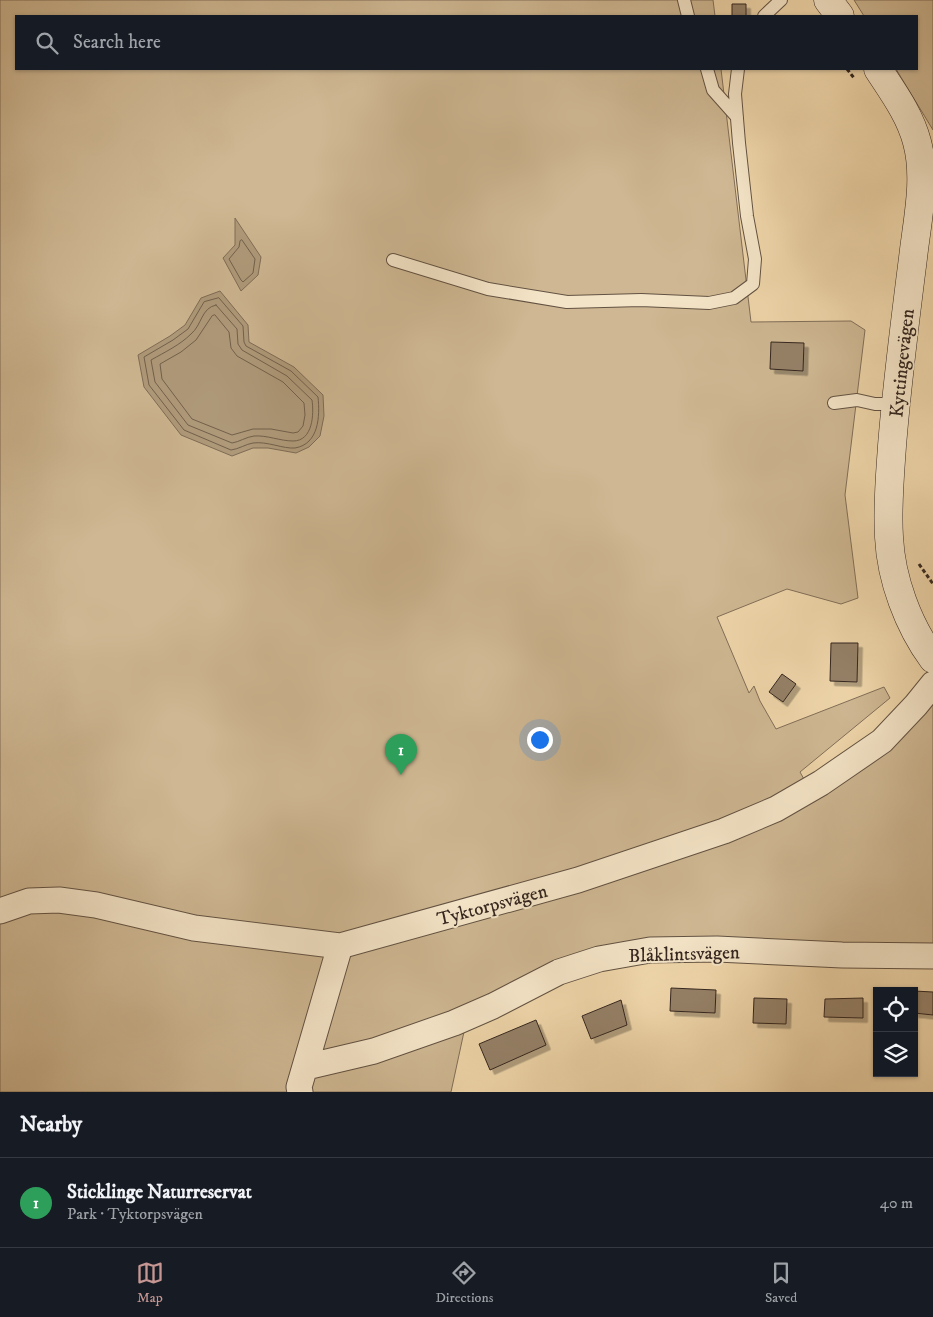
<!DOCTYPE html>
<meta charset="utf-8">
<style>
:root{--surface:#171b24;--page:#20242c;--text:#f1f3f6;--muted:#9ea1a6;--line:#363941;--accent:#c59692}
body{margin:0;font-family:"IM FELL DW Pica",serif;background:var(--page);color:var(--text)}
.controls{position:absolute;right:15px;bottom:15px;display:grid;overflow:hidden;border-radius:0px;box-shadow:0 1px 4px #0004}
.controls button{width:45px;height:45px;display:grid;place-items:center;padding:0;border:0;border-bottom:1px solid var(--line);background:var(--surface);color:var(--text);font:25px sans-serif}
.you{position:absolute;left:539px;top:739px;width:18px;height:18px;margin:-12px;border:4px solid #fff;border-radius:50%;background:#1a73e8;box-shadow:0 0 0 8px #1a73e833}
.badge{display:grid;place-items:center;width:32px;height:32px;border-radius:50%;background:var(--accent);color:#fff;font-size:16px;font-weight:700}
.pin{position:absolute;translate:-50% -41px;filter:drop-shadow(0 1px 2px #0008)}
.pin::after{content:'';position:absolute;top:26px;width:18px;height:15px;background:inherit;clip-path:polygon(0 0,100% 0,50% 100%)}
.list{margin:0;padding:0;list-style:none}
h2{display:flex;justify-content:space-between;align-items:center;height:65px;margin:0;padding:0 20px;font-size:21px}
h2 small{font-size:16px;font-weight:400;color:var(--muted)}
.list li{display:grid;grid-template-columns:32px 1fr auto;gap:15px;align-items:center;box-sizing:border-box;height:90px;padding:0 20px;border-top:1px solid var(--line)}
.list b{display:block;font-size:19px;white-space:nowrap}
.list p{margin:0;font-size:16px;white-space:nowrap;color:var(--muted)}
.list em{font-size:16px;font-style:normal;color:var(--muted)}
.icon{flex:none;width:28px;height:28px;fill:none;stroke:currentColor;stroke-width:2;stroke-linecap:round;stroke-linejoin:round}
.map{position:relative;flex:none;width:933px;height:1092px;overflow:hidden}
.search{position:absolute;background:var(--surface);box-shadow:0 1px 4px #0004;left:15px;right:15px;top:15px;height:55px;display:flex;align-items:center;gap:12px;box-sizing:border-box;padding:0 18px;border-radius:0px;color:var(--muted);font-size:19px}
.sheet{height:155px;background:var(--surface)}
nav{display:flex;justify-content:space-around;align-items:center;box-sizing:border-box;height:70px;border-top:1px solid var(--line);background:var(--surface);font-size:14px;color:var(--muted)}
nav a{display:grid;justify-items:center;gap:2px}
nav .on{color:var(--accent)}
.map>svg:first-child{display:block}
.green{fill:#ceb792;stroke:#816e58}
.water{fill:#af9a7a;stroke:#7e6c56}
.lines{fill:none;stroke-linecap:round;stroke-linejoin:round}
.shore{stroke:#72604c;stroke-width:1}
.building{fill:#958167;stroke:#34261f;filter:url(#shadow)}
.lane-casing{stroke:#625242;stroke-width:14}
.street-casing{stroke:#625242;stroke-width:27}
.secondary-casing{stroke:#34261f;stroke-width:29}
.path{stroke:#34261f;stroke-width:3;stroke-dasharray:4 2.5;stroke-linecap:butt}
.lane{stroke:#f4e4c7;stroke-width:12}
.street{stroke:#f4e4c7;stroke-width:25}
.secondary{stroke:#f4e4c7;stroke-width:28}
.labels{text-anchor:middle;stroke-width:4;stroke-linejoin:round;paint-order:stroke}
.street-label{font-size:19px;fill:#34261f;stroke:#f4e4c7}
</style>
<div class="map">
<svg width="933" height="1092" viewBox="0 0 933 1092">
<defs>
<filter id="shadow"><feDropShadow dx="4.5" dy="4.5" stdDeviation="0" flood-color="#0004"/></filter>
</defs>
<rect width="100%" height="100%" fill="#eed5a9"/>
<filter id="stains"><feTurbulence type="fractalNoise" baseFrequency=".004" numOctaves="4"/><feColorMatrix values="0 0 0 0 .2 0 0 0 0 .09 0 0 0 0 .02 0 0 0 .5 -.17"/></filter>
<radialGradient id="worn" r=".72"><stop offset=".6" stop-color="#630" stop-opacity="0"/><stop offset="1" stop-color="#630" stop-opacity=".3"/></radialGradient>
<path class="green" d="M0 0H713L715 16H16V69H721L751 322 851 321 865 330 845 495 858 598 841 604 787 589 717 617 749 693 754 686 760 701 776 729 884 687 890 698 800 772 805 781 933 703V947L680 941 470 1004 451 1092H0Z
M854 0H933V130L896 69H917V16H864Z"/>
<path class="water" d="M235 218 261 257 258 275 241 291 223 258 235 245Z
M220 291 248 325 249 342 294 367 323 395 324 416 320 436 309 447 296 453 268 448H253L232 456 181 435 144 387 138 355 170 336 185 325 201 298Z"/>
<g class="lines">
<path class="shore" d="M242 240 255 259 253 273 243 282 241 280 229 259 239 247 240 241Z
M219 298 243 326 244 342 246 346 291 371 318 397C320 416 319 444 295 448 283 449 267 441 253 443 246 444 239 449 231 450L184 430 149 385 144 357 173 340 188 329 204 302Z
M216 305 237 329 238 344 242 350 287 376 312 400C314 414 313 441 293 441 280 441 267 435 254 436 246 437 239 442 232 443L188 425 155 382 151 360C165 352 180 345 191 334 202 325 201 308 216 305Z
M215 315 229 332 231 348 237 356 283 382 304 403 305 415 303 426 298 432 293 433 271 429H253L232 435 192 419 162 379 160 364 181 352 196 340 212 316Z"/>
</g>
<path class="building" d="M732 4H746V16H732Z
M771 342 804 343 803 371 770 369Z
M831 643H858L857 682 830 681Z
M782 674 796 684 783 702 769 692Z
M671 988 716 990 715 1013 670 1011Z
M914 991 933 992V1015L914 1013Z
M754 998 787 999 786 1024 753 1023Z
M863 998V1018L824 1017 825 999Z
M621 1000 627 1025 591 1039 582 1016Z
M536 1020 546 1045 490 1070 479 1044Z"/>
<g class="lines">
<defs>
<path id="lane" d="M684 0 688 16
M764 16 781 0
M707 69 713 90 737 117
M393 260 488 289 567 302 641 300 709 303 734 298 753 284 755 259 747 216 739 143 735 94 738 69
M834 403 857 400 875 404H895"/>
<path id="street" d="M0 911 29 901 59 900 96 905 194 928 340 946 578 880 724 831 776 809 821 783 882 741 916 705 933 684
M306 1067 374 1051 454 1023 493 1006 559 972 599 959 650 950 717 949 842 955 933 956
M300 1092 299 1087 340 946"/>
<path id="secondary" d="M828 0 840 16
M878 69C893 92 910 115 917 142 927 179 917 221 913 258 905 321 897 383 892 446 890 476 887 506 889 537 891 579 908 625 933 659"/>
</defs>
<use href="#lane" class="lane-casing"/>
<use href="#street" class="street-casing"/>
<use href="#secondary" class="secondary-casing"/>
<path class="path" d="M847 69 854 78
M919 564 933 584"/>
<use href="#lane" class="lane"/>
<use href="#street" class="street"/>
<use href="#secondary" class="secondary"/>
</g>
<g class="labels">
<g class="street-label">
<text transform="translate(901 363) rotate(-84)" y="7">Kyttingevägen</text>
<text transform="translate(492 904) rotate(-15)" y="7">Tyktorpsvägen</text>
<text transform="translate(684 953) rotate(-2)" y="7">Blåklintsvägen</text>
</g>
</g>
<rect width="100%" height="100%" filter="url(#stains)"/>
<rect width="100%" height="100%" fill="url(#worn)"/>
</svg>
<div class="controls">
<button><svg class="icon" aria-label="locate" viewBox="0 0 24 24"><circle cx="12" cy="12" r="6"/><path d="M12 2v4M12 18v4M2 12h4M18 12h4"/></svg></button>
<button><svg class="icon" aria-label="layers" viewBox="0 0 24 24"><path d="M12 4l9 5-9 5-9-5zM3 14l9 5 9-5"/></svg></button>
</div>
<div class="you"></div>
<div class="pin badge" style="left:401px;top:775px;background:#2e9e5b">1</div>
<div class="search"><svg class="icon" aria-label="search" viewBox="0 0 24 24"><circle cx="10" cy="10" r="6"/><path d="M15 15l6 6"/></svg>Search here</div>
</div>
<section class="sheet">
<h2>Nearby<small></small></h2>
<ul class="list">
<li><span class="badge" style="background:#2e9e5b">1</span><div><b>Sticklinge Naturreservat</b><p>Park · Tyktorpsvägen</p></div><em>40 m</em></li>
</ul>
</section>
<nav>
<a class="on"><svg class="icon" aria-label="map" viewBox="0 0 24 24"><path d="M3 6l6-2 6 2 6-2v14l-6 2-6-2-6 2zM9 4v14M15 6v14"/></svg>Map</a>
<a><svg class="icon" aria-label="directions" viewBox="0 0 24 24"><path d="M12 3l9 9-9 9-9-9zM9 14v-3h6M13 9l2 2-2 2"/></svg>Directions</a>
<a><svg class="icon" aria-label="saved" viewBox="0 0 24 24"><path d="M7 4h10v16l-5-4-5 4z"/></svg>Saved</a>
</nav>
